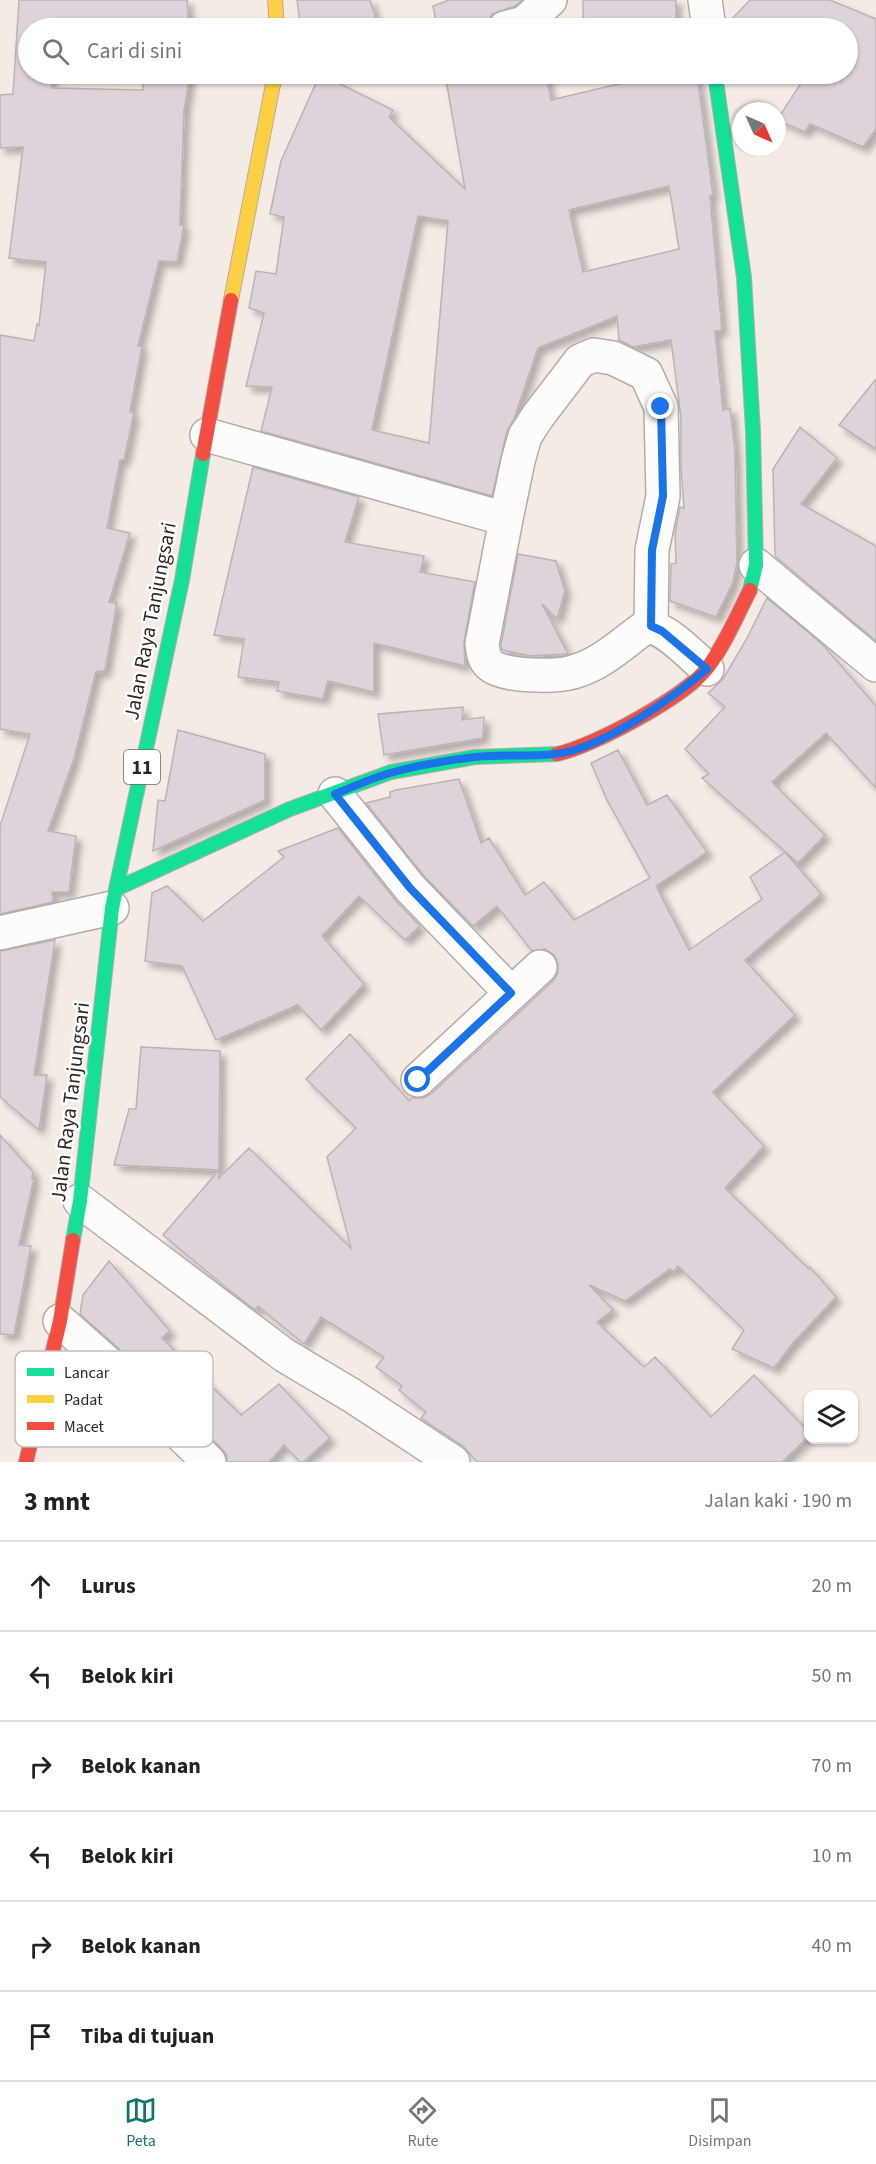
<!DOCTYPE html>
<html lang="id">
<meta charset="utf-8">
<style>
:root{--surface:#fff;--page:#f6f6f6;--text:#222;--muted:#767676;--line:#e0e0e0;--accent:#0f766e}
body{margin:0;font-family:"Source Sans 3",sans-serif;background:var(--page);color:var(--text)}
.controls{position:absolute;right:18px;bottom:18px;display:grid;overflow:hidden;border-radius:12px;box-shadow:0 2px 4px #0004}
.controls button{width:54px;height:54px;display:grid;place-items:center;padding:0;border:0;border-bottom:2px solid var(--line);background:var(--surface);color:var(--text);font:30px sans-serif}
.compass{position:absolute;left:732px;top:102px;width:54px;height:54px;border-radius:50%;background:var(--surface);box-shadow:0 2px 4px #0004;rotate:135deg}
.stop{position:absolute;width:18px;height:18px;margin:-14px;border:4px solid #1a73e8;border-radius:50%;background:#fff}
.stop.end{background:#1a73e8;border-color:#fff;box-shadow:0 2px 6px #0008}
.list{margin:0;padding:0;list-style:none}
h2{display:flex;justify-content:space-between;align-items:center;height:78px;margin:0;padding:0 24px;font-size:26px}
h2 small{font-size:20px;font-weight:400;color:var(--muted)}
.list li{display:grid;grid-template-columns:39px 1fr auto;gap:18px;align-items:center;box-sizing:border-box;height:90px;padding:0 24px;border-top:2px solid var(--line)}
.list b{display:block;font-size:22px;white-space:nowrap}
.list em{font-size:20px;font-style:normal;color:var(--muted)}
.icon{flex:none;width:33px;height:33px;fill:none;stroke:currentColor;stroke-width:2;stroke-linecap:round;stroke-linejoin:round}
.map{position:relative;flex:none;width:876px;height:1462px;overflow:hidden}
.search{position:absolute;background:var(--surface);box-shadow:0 2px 4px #0004;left:18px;right:18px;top:18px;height:66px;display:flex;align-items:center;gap:15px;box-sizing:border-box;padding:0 21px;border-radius:33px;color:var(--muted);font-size:22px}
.sheet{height:618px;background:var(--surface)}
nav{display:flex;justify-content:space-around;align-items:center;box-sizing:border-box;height:84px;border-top:2px solid var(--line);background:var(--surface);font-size:16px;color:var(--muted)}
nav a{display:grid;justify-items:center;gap:3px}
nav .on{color:var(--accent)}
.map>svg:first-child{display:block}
.building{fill:#ddd3db;stroke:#bab4b5;stroke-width:1.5;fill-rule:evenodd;filter:url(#shadow)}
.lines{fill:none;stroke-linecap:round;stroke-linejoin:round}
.street-casing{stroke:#b5aca7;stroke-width:36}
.fast-casing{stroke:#b5aca7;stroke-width:16}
.slow-casing{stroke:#b5aca7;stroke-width:16}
.jam-casing{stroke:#b5aca7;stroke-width:16}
.street{stroke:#fefcfb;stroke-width:33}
.fast{stroke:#16e098;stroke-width:14}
.slow{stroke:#ffcf43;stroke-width:14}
.jam{stroke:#f24e42;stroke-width:14}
.route{stroke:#1a73e8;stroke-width:8}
.labels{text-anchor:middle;stroke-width:5;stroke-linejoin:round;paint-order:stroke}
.shield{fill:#fff;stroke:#6d6764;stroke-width:1.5}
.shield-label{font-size:20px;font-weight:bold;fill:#2f2621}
.street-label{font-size:21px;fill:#2f2621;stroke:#fff}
.key{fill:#fff;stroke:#c1bebc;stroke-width:1.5}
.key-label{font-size:16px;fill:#2f2621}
</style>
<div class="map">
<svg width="876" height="1462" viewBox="0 0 876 1462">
<defs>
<filter id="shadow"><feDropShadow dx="5.5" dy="5.5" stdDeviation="3" flood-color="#0004"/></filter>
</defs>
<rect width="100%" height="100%" fill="#f5ebe5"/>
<path class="building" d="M19 0H187L189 28H28V74H51L52 88 143 90 144 74H190L184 111 180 225H184L177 262 159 261 138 346H142L130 412 134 413 124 460H120L107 528 130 533 109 602 117 603 105 671 96 672 74 759 48 831 76 836 69 892H52L53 902 0 914V826L30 734 0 729V335L34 341 37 324 39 325 46 262 9 258 23 147 0 148V95L13 94Z
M297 0H370L379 28H301Z
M449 0H522L515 6 492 14 488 21 468 28H437L433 6Z
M583 0H676V28H583Z
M750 0H830L876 19V129L863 147 810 124 805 132 777 120 807 74H848V28H727V24Z
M320 74 393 110 389 117 465 189 445 74H546L551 100 660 74H675V80L681 74H697L713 195 710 196 722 330 715 331 723 410 730 408 735 451 737 563 733 582 716 617 670 601 671 564 676 563 675 533 680 507 684 508 681 469V418L671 340 633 347 619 340 617 316 538 348 514 419 507 431 492 496 261 431 272 387 246 386 264 313 249 308 256 271 276 274 284 217 270 214 281 161ZM669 186 679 249 583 272 569 210ZM418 216 448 221 429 443 372 430Z
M876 379V449L839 425Z
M800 427 837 458 801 504 876 546V641L775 556 773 469Z
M253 467 359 497 345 542 424 556 420 572 475 582 464 641 465 666 374 643V692L328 681 323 699 277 691 279 682 238 677 244 639 214 635Z
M518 554 556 561 565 591 557 619 542 604 568 654 531 656 502 650 501 645Z
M767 598 822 644 876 706V788L826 733 772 782 825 835 798 863 702 778 709 774 685 749 725 707 708 693 723 679 746 640Z
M463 707 462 720 484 717 483 738 384 755 378 714Z
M178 730 265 754V800L153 851 158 800 165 801Z
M618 750 647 805 667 795 707 852 656 886 689 950 762 899 750 877 785 852 821 894 745 960 795 1015 713 1092 764 1146 725 1188 809 1269 810 1267 836 1297 793 1343 774 1368 732 1349 744 1330 678 1266 673 1272 670 1269 625 1301 589 1285 613 1310 597 1322 644 1367 655 1357 711 1417 754 1375 808 1431V1437L782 1462H477L463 1446 421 1418 426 1412 399 1390 402 1386 376 1367 384 1357 321 1317 304 1344 258 1306 255 1310 223 1285 163 1235 219 1170V1178L249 1148 351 1248 327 1157 356 1128 306 1079 350 1034 409 1101 412 1098H423L431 1094 553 981 558 973V963L554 955 545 949 532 951 497 906 473 926 424 876 366 803 390 797V792L396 790 459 779 481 843 489 838 525 895 544 882 574 920 650 878 607 800 591 763Z
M338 828 395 900 420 926 405 940 359 896 322 936 364 984 321 1030 298 1005 216 1040 182 966 145 961 152 893 167 886 203 921 284 857 278 851Z
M55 940 34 1075H47L39 1130 0 1097V951Z
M141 1047 220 1051 219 1170 114 1165 129 1109H136Z
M0 1135 33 1172 32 1179H34L19 1245 31 1246 14 1335 0 1334Z
M109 1261 170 1331 162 1338 241 1415 279 1384 330 1438 303 1462H300L284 1445 269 1462H227V1456L222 1449 116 1346 80 1314 83 1295Z"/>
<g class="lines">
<defs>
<path id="street" d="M705 0 709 28
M505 28 524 23 550 0
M207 435 506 519 482 644C483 652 484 660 490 665 503 677 556 677 573 672 600 665 622 644 644 628 662 623 693 657 707 669
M506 519 518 461 525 436 538 416 580 361 594 355 613 358 646 374 661 407 663 496 652 550 651 626
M756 565 876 665
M335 794 410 888 511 993
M0 933 112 908
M418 1080 540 967
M80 1201 284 1355 351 1395 453 1462
M60 1321 103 1359 209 1462"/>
<path id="fast" d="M715 74 744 277 753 431 756 565 750 590
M116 889 290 809 391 772 475 757 557 754
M73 1240 80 1201 112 908 182 580 203 454"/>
<path id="slow" d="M275 0 277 28
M231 300 275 74"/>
<path id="jam" d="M203 454 231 300
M557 754C592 747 687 696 708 667 725 644 737 616 750 590
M26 1462 60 1321 73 1240"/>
</defs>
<use href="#street" class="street-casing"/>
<use href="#fast" class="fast-casing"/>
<use href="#slow" class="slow-casing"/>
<use href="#jam" class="jam-casing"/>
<use href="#street" class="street"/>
<use href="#fast" class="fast"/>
<use href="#slow" class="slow"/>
<use href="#jam" class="jam"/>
</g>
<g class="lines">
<path class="route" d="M418 1080 511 993 410 888 335 794C353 787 372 778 390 773 414 766 451 760 475 757 507 753 540 759 571 751 616 738 671 699 707 669L662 631 651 626 652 550 663 496 661 407"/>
</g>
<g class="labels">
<rect class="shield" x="124" y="750" width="36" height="34" rx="4.5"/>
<g class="shield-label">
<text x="142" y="774">11</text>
</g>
<g class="street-label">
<text transform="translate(150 621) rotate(-79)" y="7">Jalan Raya Tanjungsari</text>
<text transform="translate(70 1102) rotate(-83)" y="7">Jalan Raya Tanjungsari</text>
</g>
</g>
<rect x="15" y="1351" width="198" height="96" rx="9" class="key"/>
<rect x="27" y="1368" width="27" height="8" fill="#16e098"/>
<rect x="27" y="1395" width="27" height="8" fill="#ffcf43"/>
<rect x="27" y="1422" width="27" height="8" fill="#f24e42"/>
<g class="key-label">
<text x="64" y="1378">Lancar</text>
<text x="64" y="1405">Padat</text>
<text x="64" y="1432">Macet</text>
</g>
</svg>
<div class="controls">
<button><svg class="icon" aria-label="layers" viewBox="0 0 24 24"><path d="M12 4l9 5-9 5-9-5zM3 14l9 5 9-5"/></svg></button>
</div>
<svg class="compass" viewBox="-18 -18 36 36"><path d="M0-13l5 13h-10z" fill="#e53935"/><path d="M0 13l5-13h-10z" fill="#767676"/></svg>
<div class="stop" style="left:418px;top:1080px"></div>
<div class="stop end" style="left:661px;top:407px"></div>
<div class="search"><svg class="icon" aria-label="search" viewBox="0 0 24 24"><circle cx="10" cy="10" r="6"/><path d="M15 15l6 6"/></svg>Cari di sini</div>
</div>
<section class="sheet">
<h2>3 mnt<small>Jalan kaki · 190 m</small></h2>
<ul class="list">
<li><svg class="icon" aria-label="ahead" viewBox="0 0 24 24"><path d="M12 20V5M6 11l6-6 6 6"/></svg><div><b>Lurus</b></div><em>20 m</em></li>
<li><svg class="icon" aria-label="left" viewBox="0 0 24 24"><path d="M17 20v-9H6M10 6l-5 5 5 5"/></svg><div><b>Belok kiri</b></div><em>50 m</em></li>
<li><svg class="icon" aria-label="right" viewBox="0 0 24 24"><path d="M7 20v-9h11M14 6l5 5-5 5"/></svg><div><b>Belok kanan</b></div><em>70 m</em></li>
<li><svg class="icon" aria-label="left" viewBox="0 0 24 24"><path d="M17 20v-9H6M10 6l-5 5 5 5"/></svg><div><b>Belok kiri</b></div><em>10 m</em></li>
<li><svg class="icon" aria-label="right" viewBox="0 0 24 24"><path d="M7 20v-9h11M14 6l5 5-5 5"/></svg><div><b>Belok kanan</b></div><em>40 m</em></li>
<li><svg class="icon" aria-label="arrive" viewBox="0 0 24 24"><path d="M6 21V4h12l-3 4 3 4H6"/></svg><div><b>Tiba di tujuan</b></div></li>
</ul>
</section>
<nav>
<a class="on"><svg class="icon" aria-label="map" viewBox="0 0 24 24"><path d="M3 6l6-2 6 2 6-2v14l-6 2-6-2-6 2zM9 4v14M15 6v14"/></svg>Peta</a>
<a><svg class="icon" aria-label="directions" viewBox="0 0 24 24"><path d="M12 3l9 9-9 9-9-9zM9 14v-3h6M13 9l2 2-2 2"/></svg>Rute</a>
<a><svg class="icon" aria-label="saved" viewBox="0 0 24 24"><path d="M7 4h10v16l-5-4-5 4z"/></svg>Disimpan</a>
</nav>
